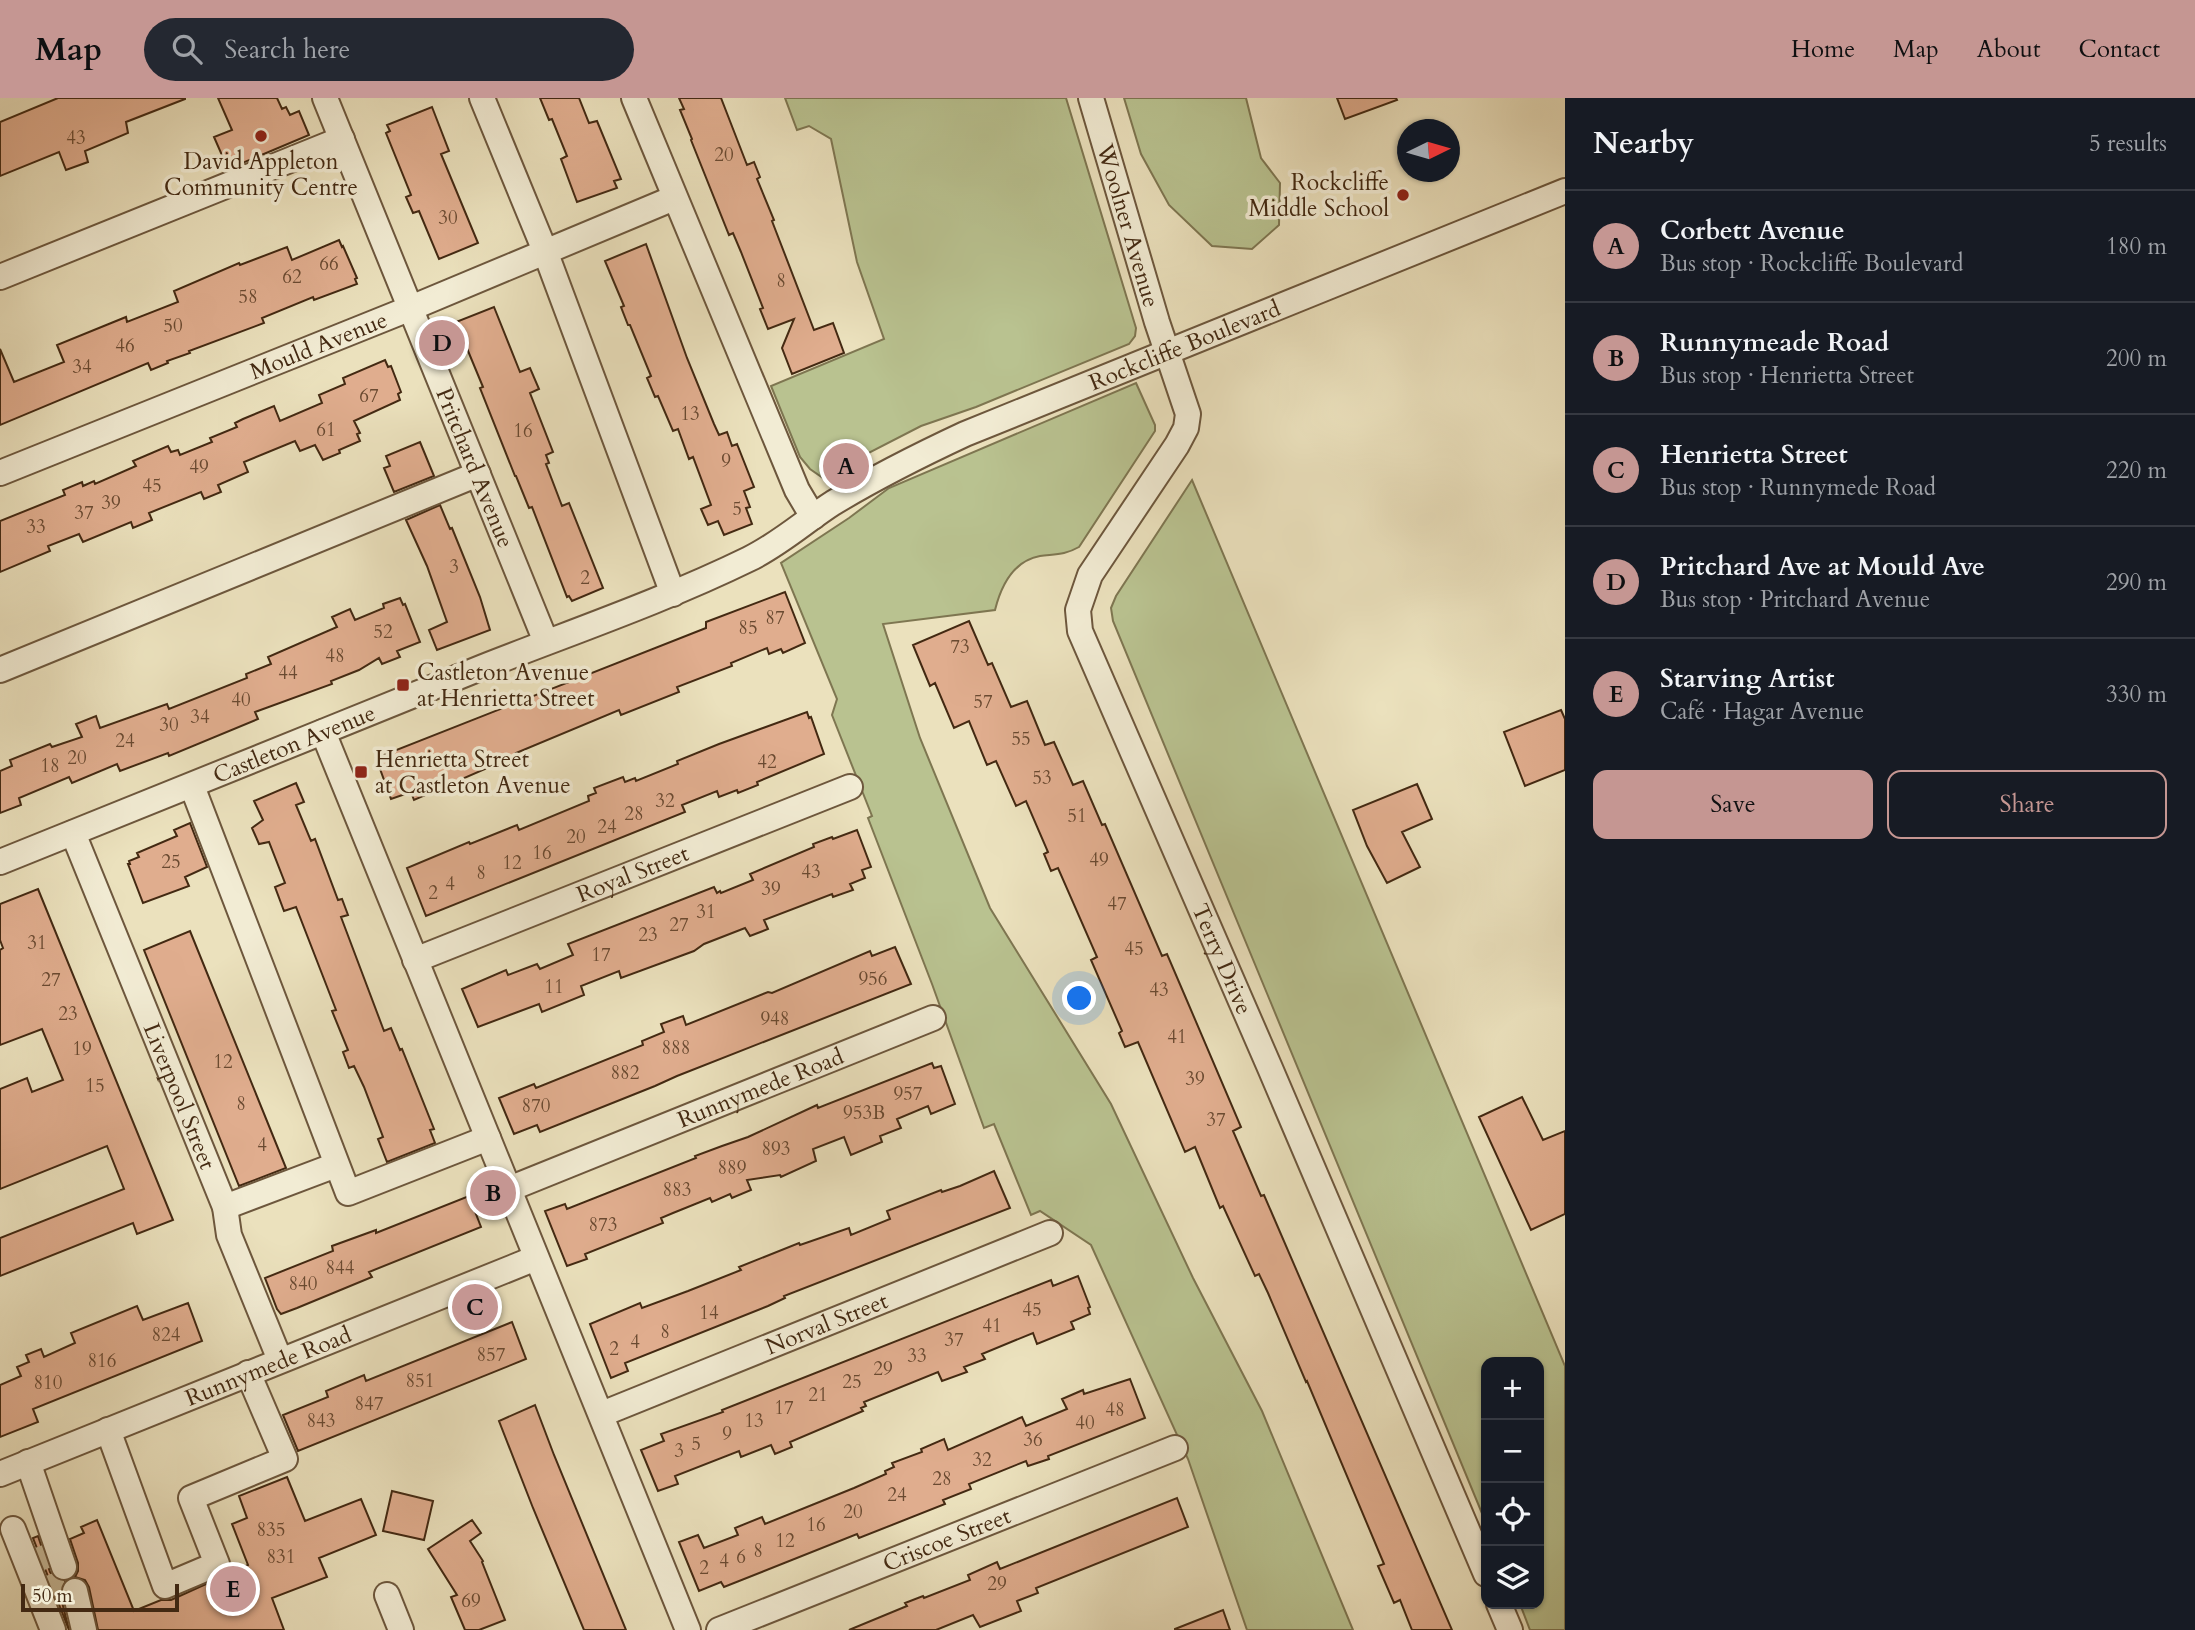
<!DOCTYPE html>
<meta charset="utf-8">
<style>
:root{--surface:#171b24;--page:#242831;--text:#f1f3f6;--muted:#9ea1a6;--line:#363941;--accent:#c59692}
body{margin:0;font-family:Cardo,serif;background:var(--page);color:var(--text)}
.controls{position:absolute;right:21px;bottom:21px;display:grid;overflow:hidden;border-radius:14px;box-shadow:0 2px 5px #0004}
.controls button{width:63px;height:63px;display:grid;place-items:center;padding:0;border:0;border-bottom:2px solid var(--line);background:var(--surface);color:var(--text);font:35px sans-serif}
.compass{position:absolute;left:1397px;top:21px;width:63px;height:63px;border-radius:50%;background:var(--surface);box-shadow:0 2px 5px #0004;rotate:85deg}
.scale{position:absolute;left:21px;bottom:18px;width:158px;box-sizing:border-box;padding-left:7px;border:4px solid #432912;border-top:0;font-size:19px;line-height:24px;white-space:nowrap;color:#432912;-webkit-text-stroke:5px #f2ecd4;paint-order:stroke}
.you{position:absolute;left:1080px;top:901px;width:24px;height:24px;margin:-18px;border:5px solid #fff;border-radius:50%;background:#1a73e8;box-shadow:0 0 0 10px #1a73e833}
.badge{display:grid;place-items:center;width:46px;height:46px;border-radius:50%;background:var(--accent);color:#111;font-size:23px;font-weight:700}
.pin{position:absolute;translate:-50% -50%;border:4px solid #fff;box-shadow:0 2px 7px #0006}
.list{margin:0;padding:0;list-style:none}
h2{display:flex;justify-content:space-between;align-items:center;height:91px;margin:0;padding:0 28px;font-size:30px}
h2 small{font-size:23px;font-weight:400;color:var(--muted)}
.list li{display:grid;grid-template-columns:46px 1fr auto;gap:21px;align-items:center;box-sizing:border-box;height:112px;padding:0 28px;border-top:2px solid var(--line)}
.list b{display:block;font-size:26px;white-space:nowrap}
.list p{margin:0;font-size:23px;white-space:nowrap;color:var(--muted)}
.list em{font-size:23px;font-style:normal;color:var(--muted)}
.actions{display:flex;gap:14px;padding:21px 28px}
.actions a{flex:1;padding:16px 0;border:2px solid var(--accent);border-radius:14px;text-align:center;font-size:24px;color:var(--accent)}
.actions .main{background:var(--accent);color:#111}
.icon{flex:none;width:38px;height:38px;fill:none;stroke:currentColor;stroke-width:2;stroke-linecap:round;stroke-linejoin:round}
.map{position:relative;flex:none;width:1565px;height:1532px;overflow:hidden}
header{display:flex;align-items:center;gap:42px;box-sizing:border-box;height:98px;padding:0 35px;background:var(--accent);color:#111}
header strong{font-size:33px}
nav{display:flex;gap:38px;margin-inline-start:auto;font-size:24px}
.search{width:490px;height:63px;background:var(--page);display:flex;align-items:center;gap:18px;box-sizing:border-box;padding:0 24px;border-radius:38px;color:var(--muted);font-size:26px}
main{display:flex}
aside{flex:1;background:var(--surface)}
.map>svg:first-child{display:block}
.green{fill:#b9c290;stroke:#7e7651;stroke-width:2}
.building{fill:#e0ad8e;stroke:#432912;stroke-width:2}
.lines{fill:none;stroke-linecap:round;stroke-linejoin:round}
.minor-tunnel{stroke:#c9bc9b;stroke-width:24;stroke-dasharray:24 12;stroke-linecap:butt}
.minor-casing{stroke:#6d573d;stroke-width:28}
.minor{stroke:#f2ecd4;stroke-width:24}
.poi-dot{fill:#8f2418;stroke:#f2ecd4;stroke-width:2.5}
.labels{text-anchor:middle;stroke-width:7;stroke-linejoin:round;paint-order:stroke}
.number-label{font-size:19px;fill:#6a4a31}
.poi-label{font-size:23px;fill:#432912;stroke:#f2ecd4;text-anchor:start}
.street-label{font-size:23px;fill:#432912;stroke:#f2ecd4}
</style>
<header>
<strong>Map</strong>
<div class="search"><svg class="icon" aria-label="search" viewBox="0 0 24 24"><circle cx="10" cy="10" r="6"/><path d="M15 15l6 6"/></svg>Search here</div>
<nav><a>Home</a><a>Map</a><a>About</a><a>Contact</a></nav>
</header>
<main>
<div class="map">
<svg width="1565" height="1532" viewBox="0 0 1565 1532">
<rect width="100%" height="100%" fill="#ebe1bd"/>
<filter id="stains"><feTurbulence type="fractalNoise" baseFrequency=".00286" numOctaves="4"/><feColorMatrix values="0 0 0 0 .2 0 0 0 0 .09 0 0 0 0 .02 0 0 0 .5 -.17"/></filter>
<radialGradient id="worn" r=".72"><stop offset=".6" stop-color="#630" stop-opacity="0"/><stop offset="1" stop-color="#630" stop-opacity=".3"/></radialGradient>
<path class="green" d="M785 0H1066L1136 230 1135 238 1129 246 976 309 921 328 843 368 823 380 810 371 800 359 771 288 884 241 857 164 831 41 809 28 797 32Z
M1124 0H1246L1261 60 1280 85 1279 127 1252 151 1212 148 1169 107 1141 56Z
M1136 285 1155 327V333L1079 449C1065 457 1055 456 1040 458 1013 463 1001 488 995 512L883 526 920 640 990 810 1111 1006 1193 1180 1262 1313 1353 1532H1247L1188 1361 1091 1147 1040 1113 1031 1117 994 1026 984 1030 932 886 868 720 872 718 832 617 837 601 781 465 849 420 889 390Z
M1192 382 1565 1268V1532H1530L1520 1506H1539V1264H1486V1425L1113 523 1111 510 1116 498Z"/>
<path class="building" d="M58 0H185V1L126 24 128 35 85 53 88 64 66 72 59 54 0 78V24Z
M218 0H277L282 11 286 9 290 17 299 13 309 37 228 71 214 39 232 32Z
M540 0H579L589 25 597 23 621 81 614 83 617 90 577 104 561 61 567 58 552 21 549 22Z
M679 0H721L747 67 754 64 760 79 757 81 774 122 772 123 814 232 833 225 844 255 792 276 782 250 794 221 768 231 760 211 763 210 741 154 733 135 729 137 691 42 692 41 680 12 684 11Z
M1337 0H1396L1397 2 1345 21Z
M432 9 449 53 441 56 478 145 439 161 419 113 413 115 406 99 411 97 386 35 390 33 387 27Z
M339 142 342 149 343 148 357 180 355 181 357 186 314 202 313 199 262 220 264 225 189 253 190 255 167 263 168 265 151 272 148 265 0 327V251L14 284 64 264 57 247 126 219 127 224 178 204 174 193 239 165 240 167 287 149 292 162Z
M646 146 687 260 714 326 719 337 727 334 732 348 737 346 754 389 744 393 750 409 746 410 752 426 724 437 718 423 708 427 701 411 711 407 693 359 689 361 678 331 673 333 658 298 655 299 647 280 651 278 630 227H628L621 209 624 208 605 163Z
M494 209 520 274 530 270 539 291 530 295 553 354 546 357 549 365 546 366 562 408 569 405 603 490 572 503 569 498 567 499 532 409 529 410 516 378H515L480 290 483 289 456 224Z
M385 262 388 269 391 268 401 294 398 296 400 302 354 323 360 335 357 336 360 343 339 352 340 355 323 362 315 347 300 353 295 343 244 364 248 374 218 387 221 394 204 401 201 394 149 415 152 422 133 430 131 424 83 444 79 436 48 448 50 453 0 474V423L65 397 63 392 82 384 83 388 94 383 95 386 136 368 133 363 168 348 171 354 178 352 180 357 212 344 210 340 237 329 235 325 243 321 274 308 280 323 322 305 319 297 345 286 343 280Z
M420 344 434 378 394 394 384 370 390 368 386 358Z
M440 407 450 431 452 430 480 499 490 532 437 552 429 532 447 524 427 468 406 422Z
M785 494 805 545 783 555 781 551 769 556 767 550 731 565 732 568 677 589 679 594 621 617 619 612 516 655 517 657 414 702 411 694 391 701 376 660 706 530V524Z
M400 500 403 507 405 506 420 544 397 553 400 559 382 566 379 560 359 572 331 583 332 586 255 614 258 621 169 658 168 655 120 673 117 666 72 685 69 679 19 700 21 707 0 715V673L12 668 10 662 50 646 52 649 82 639 76 626 96 618 100 630 167 606 169 611 247 580 246 576 271 566 268 559 337 529 332 519 350 511 355 522 384 510 383 506Z
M969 523 988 567 992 565 1011 609 1027 603 1045 647 1054 644 1073 687 1083 683 1102 727 1105 726 1162 858 1167 856 1185 898 1241 1029 1233 1033 1261 1098 1264 1097 1452 1532H1412L1400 1502 1394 1505 1378 1468 1384 1466 1307 1283 1306 1284 1268 1195 1259 1176 1255 1178 1223 1108 1220 1110 1195 1049 1185 1054 1138 944 1125 949 1119 935 1122 933 1091 862 1097 859 1058 770 1051 773 1044 756 1048 754 1026 703 1016 708 996 663 987 667 969 623 954 630 935 585 930 588 913 547Z
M1561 612 1565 621V672L1525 688 1504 634Z
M807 614 809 620 811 619 824 656 757 684 758 687 738 695 737 692 719 699 717 693 682 707 685 714 426 818 407 770 469 744 470 746 517 727 519 732 589 703 588 698 596 695 594 690 623 679 625 684 635 680 636 683 678 666 677 663 719 646Z
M296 685 304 704 296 707 311 743 315 741 338 802 342 801 348 817 341 819 384 933 391 930 400 952 402 951 434 1031 430 1032 435 1045 387 1064 378 1041 383 1039 364 989 354 968 349 970 343 954 348 952 332 913 336 912 296 809 284 813 275 789 285 785 269 744 259 746 252 730 263 722 254 703Z
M1417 686 1432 721 1402 734 1420 769 1387 785 1367 748 1353 712Z
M190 725 207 769 185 779 189 788 143 805 128 766H130L129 763 139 759 137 755 177 738 174 732Z
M857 732 871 769 862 772 865 780 850 786 853 792 833 799 832 796 764 822 768 831 750 838 745 830 704 846 694 853 621 880 619 873 581 888 584 897 542 914 539 906 478 929 462 891 506 872 508 877 537 866 540 871 573 857 568 846 714 789 717 795 720 793 721 795 753 782 750 776 814 749 813 746 832 739 833 741Z
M38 791 173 1122 137 1136 133 1125 0 1178V1140L124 1091 107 1048 0 1091V991L27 980 32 994 63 982 42 931 0 947V852L3 850 0 842V806Z
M190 833 286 1070 239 1088 144 852Z
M895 849 911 886 677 978 655 988 540 1034 537 1027 514 1036 499 1000 534 986 536 990 643 947 642 943 664 934 661 926 683 918 686 927 768 894 772 895 870 853 872 858Z
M932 965 934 970 941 968 955 1006 931 1016 928 1008 897 1021 901 1030 880 1038 882 1044 851 1057 844 1039 813 1051 816 1063 781 1079 780 1077 747 1082 751 1092 732 1100 730 1096 712 1104 710 1100 673 1115 661 1120 663 1125 585 1156 587 1161 567 1168 545 1113 565 1106 567 1111 696 1060 695 1058 722 1048 748 1039 817 1007 818 1010Z
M1522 999 1543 1042 1565 1033V1116L1531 1132 1479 1019Z
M994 1073 1010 1110 784 1198 785 1200 768 1208 625 1265 628 1273 611 1280 590 1226 640 1205 642 1210 688 1193 741 1172 739 1169 799 1145 800 1147 849 1130 851 1137 890 1121 887 1113 941 1092 942 1094 960 1088Z
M469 1098 481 1129 369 1174 372 1179 297 1210 281 1216 277 1211 265 1180 333 1153 332 1148 376 1132V1135Z
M1078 1178 1090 1209 1088 1210 1090 1216 1071 1224 1074 1231 1037 1246 1033 1235 982 1256 985 1261 964 1269 967 1274 942 1283 938 1274 864 1304 866 1308 861 1310 863 1313 790 1344 792 1349 775 1356 771 1347 741 1359 739 1353 675 1378 678 1386 658 1393 641 1352 664 1343 661 1336 723 1314 722 1312 1051 1182 1053 1188Z
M188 1205 202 1243 33 1311 38 1324 0 1339V1287L21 1278 17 1269 29 1264 26 1257 41 1251 44 1259 75 1245 71 1235 137 1208 143 1222Z
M512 1224 526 1261 298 1353 283 1317 328 1299 326 1293 364 1277 366 1283Z
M1130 1281 1145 1320 1048 1358 1049 1361 1028 1368 1026 1363 969 1386 971 1391 943 1402 945 1406 859 1440 857 1436 724 1489 721 1484 699 1493 679 1444 698 1437 704 1450 738 1437 735 1430 762 1419 765 1426 854 1390 886 1376 885 1373 894 1369 892 1365 922 1354 921 1351 944 1341 948 1352 1022 1319 1026 1328 1067 1311 1062 1301 1083 1292 1084 1296Z
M535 1307 554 1357 626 1532H584L533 1410 499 1323Z
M287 1379 305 1423 361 1401 376 1437 319 1460 327 1479 272 1500 284 1532H98L89 1489 85 1482 75 1479 78 1473V1465L70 1441 84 1435 81 1429 97 1422 134 1513 161 1502H171L248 1467 232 1426 247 1420 239 1398Z
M392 1393 433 1403 424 1442 383 1433Z
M1177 1400 1188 1429 1036 1490 1038 1495 1017 1503 1021 1513 980 1529 973 1517 936 1532H849L907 1508 905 1505 923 1498 924 1500 970 1482 968 1477 997 1464 1000 1471Z
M472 1422 481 1435 470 1443 483 1463 482 1464 505 1522 479 1532H465L451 1499 457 1497 428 1451Z
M38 1438 50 1474 55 1481 64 1483 61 1489 60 1496 69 1532 33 1440Z
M1223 1512 1230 1532H1175V1531Z"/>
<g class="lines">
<path class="minor-tunnel" d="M30 1465 47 1458
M42 1493 69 1481"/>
<defs>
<g id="minor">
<path id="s1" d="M325 0 546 544"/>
<path d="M482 0 545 153 673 496"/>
<path d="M634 0 797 392 813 419"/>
<path id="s2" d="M1091 0 1157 224 1188 316 1186 330 1177 347 1090 477 1078 512 1080 533 1270 970 1486 1476"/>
<path d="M0 179 342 41"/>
<path id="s3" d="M0 375 411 210 674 100"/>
<path d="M0 572 478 376"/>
<path d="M323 634 688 1532"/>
<path d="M192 688 348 1095 488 1040"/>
<path id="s4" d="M73 735 225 1109 229 1137 280 1262"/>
<path id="s5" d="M0 764C161 700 322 634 483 569 572 534 663 503 749 461 780 446 805 423 833 405 876 379 920 357 965 336L1565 93"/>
<path id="s6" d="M415 862 850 689"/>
<path id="s7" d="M509 1091 933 920"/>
<path d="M225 1109 336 1067"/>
<path id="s8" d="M602 1316 1050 1135"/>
<path d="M108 1332 165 1488 217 1466 191 1400 285 1361 248 1275"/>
<path d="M28 1364 64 1469"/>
<path id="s9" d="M0 1376 536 1160"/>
<path d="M13 1431 53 1532"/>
<path d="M75 1493 84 1532"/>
<path d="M387 1497 401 1532"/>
<path d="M1499 1506 1510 1532"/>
<path id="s10" d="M719 1532 1175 1350"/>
</g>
</defs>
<use href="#minor" class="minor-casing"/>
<use href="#minor" class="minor"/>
</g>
<g class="poi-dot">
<circle cx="261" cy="38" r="7"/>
<circle cx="1403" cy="97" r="7"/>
<rect x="396" y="580" width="14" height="14" rx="3.5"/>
<rect x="354" y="667" width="14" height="14" rx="3.5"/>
</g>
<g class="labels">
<g class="number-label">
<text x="76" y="46">43</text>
<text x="724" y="63">20</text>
<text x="448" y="126">30</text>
<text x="329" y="172">66</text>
<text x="292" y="185">62</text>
<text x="781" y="189">8</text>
<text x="248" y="205">58</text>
<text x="173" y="234">50</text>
<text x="125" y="254">46</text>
<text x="82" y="275">34</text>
<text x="369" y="304">67</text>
<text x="690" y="322">13</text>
<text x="326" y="338">61</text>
<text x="523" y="339">16</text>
<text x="726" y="369">9</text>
<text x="199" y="375">49</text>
<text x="152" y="394">45</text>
<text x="111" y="411">39</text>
<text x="737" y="417">5</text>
<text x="84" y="421">37</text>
<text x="36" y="435">33</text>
<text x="454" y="475">3</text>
<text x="585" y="486">2</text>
<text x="775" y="526">87</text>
<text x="748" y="536">85</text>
<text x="383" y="540">52</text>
<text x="960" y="555">73</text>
<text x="335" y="564">48</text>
<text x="288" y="581">44</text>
<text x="241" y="608">40</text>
<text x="983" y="610">57</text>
<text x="200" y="625">34</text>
<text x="169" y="633">30</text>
<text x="1021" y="647">55</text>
<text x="125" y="649">24</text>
<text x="77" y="666">20</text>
<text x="767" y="670">42</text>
<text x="50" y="674">18</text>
<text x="1042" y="686">53</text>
<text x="665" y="709">32</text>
<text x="634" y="722">28</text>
<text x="1077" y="724">51</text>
<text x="607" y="735">24</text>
<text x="576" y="745">20</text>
<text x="542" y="761">16</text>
<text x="1099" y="768">49</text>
<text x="171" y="770">25</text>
<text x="512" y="771">12</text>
<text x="811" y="780">43</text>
<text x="481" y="781">8</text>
<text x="450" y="792">4</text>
<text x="771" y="797">39</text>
<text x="433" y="801">2</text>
<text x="1117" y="812">47</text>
<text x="706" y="820">31</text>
<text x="679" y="833">27</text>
<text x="648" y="843">23</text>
<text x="37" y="851">31</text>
<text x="1134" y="857">45</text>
<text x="601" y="863">17</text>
<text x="873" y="887">956</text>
<text x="51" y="888">27</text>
<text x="554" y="895">11</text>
<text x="1159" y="898">43</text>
<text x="68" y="922">23</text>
<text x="775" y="927">948</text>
<text x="1177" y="945">41</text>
<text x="676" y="956">888</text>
<text x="82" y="957">19</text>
<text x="223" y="970">12</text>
<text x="625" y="981">882</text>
<text x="1195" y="987">39</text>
<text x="95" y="994">15</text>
<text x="908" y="1002">957</text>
<text x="241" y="1012">8</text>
<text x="536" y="1014">870</text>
<text x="864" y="1021">953B</text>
<text x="1216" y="1028">37</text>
<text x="262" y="1053">4</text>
<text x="776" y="1057">893</text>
<text x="732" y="1076">889</text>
<text x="677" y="1098">883</text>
<text x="603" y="1133">873</text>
<text x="340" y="1176">844</text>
<text x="303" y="1192">840</text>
<text x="1032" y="1218">45</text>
<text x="709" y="1221">14</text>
<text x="992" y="1234">41</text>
<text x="665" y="1240">8</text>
<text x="166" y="1243">824</text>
<text x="954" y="1248">37</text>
<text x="635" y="1250">4</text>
<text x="614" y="1257">2</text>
<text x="491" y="1263">857</text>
<text x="917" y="1264">33</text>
<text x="102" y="1269">816</text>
<text x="883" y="1277">29</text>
<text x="420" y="1289">851</text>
<text x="852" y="1290">25</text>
<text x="48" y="1291">810</text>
<text x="818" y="1303">21</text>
<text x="369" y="1312">847</text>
<text x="784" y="1316">17</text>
<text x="1115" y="1318">48</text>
<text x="321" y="1329">843</text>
<text x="754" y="1329">13</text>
<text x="1085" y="1331">40</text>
<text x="727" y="1342">9</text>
<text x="1033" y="1348">36</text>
<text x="696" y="1352">5</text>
<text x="679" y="1359">3</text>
<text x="982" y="1368">32</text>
<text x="942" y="1387">28</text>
<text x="897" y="1403">24</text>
<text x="853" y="1420">20</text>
<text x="816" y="1433">16</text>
<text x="271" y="1438">835</text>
<text x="785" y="1449">12</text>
<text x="758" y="1459">8</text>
<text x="281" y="1465">831</text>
<text x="741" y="1465">6</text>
<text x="724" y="1469">4</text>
<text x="704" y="1476">2</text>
<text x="997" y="1492">29</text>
<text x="471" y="1509">69</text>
</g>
<g class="poi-label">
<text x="261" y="71" text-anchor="middle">David Appleton<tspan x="261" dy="26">Community Centre</tspan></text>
<text x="1389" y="92" text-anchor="end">Rockcliffe<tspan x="1389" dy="26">Middle School</tspan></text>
<text x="417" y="582">Castleton Avenue<tspan x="417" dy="26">at Henrietta Street</tspan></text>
<text x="375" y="669">Henrietta Street<tspan x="375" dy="26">at Castleton Avenue</tspan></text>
</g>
<g class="street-label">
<text dy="8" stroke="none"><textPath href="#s2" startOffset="133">Woolner Avenue</textPath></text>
<text dy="8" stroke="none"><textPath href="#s3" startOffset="343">Mould Avenue</textPath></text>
<text dy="8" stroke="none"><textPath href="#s5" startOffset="1295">Rockcliffe Boulevard</textPath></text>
<text dy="8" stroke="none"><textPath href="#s1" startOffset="399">Pritchard Avenue</textPath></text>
<text dy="8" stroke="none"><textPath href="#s5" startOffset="317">Castleton Avenue</textPath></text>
<text dy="8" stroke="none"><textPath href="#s6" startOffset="234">Royal Street</textPath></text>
<text dy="8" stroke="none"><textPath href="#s2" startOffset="936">Terry Drive</textPath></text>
<text dy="8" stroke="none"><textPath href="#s7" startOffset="271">Runnymede Road</textPath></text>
<text dy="8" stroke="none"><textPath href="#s4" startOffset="284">Liverpool Street</textPath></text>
<text dy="8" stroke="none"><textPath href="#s8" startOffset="242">Norval Street</textPath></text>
<text dy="8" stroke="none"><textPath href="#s9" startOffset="289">Runnymede Road</textPath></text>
<text dy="8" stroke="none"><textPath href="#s10" startOffset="245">Criscoe Street</textPath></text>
</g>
</g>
<rect width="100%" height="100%" filter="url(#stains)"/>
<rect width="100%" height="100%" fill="url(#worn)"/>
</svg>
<div class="controls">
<button>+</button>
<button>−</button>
<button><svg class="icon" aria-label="locate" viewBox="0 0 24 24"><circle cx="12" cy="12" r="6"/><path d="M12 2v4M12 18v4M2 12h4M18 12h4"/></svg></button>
<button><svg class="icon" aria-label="layers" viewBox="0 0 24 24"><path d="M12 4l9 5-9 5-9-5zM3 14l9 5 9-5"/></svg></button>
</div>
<svg class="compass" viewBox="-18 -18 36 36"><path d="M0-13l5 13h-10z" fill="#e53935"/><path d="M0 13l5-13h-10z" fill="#9ea1a6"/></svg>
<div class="scale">50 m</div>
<div class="you"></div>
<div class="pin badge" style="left:846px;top:368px">A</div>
<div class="pin badge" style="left:493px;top:1095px">B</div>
<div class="pin badge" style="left:475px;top:1209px">C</div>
<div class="pin badge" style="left:442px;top:245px">D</div>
<div class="pin badge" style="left:233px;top:1491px">E</div>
</div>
<aside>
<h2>Nearby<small>5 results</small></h2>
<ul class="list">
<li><span class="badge">A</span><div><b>Corbett Avenue</b><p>Bus stop · Rockcliffe Boulevard</p></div><em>180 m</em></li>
<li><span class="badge">B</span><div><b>Runnymeade Road</b><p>Bus stop · Henrietta Street</p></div><em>200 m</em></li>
<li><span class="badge">C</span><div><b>Henrietta Street</b><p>Bus stop · Runnymede Road</p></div><em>220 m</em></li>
<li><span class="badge">D</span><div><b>Pritchard Ave at Mould Ave</b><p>Bus stop · Pritchard Avenue</p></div><em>290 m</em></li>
<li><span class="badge">E</span><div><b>Starving Artist</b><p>Café · Hagar Avenue</p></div><em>330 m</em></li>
</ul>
<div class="actions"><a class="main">Save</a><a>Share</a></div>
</aside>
</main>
